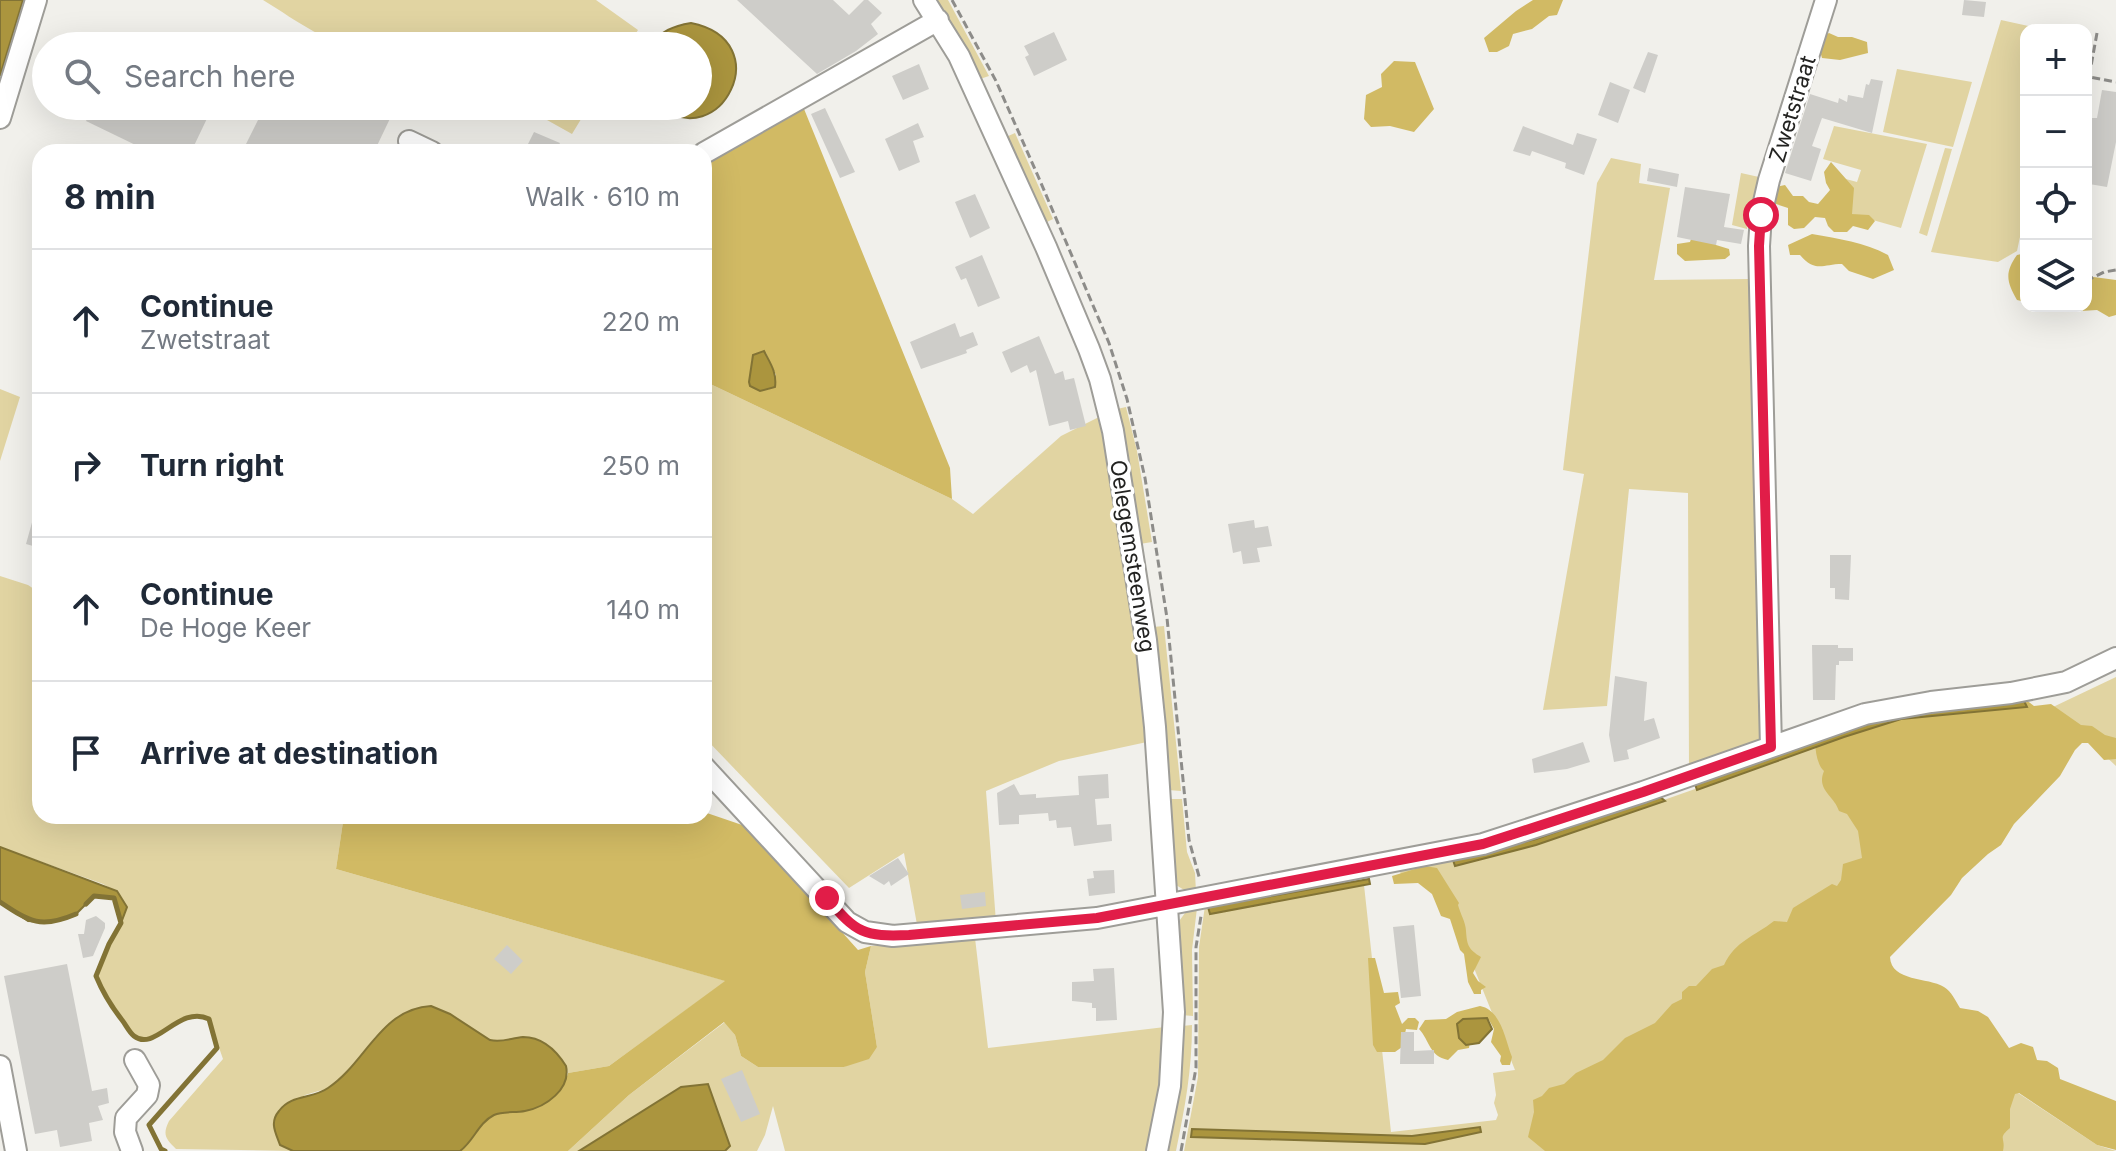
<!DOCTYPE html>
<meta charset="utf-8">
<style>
:root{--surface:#fff;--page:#f6f6f7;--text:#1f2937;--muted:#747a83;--line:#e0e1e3}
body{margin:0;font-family:Inter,sans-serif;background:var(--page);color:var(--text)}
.controls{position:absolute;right:24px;top:24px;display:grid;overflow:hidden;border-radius:16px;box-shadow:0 8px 32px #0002}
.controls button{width:72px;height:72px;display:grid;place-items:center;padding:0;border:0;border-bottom:2px solid var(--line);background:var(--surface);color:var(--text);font:40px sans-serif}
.stop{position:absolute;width:24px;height:24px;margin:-18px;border:6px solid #e11d48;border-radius:50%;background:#fff}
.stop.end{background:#e11d48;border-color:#fff;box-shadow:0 2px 8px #0008}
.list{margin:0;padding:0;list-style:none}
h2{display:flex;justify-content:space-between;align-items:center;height:104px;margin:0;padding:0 32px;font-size:34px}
h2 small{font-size:26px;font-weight:400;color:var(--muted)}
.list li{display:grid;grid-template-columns:52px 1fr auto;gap:24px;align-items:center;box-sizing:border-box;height:144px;padding:0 32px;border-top:2px solid var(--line)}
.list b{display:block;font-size:30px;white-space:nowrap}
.list p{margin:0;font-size:26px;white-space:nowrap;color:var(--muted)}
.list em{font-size:26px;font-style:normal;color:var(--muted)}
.icon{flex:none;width:44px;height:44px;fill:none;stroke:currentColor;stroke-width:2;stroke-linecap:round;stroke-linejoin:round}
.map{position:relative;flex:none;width:2116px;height:1151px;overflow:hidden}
.search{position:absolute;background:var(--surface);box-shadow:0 8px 32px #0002;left:32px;top:32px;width:680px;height:88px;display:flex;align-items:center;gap:20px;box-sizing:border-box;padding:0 28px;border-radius:44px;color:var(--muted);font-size:30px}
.panel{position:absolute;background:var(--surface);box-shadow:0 8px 32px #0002;left:32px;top:144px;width:680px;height:680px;border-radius:24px}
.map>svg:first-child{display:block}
.green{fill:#e1d4a2}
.forest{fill:#d1ba64;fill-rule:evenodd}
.water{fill:#ab953e;stroke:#827335;stroke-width:2}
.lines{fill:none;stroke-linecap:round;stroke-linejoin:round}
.stream{stroke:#827335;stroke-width:5}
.building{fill:#cecdc9}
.minor-casing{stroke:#9e9d98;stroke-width:24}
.path{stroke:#8d8c89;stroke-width:3;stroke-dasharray:8 4;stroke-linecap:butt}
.minor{stroke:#fff;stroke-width:20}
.route{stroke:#e11d48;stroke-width:10}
.labels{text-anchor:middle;stroke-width:7;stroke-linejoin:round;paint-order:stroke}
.street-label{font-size:22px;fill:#232321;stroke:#fff}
</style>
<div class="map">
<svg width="2116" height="1151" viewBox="0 0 2116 1151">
<rect width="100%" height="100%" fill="#f1f0eb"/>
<path class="green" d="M263 0H596L638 30 628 46H386L371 43C343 58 289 15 263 0Z
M935 0H948L989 76 980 79Z
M2001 20 2046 30H2026V209L2017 251 1998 262 1931 252Z
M1897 69 1972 82 1953 147 1883 132Z
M522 106H589L572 134Z
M1834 126 1927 144 1901 228 1834 209 1842 178 1857 182 1861 170 1823 159Z
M1015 133 1053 219 1045 223 1006 137Z
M1945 148 1952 149 1927 236 1919 233Z
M1611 158 1641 164 1639 183 1670 188 1654 280 1750 279 1764 740 1689 769 1688 493 1629 489 1607 706 1543 710 1584 474 1563 470 1597 183Z
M1741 173 1759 177 1747 229 1732 225Z
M704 381 952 499 973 514 1061 436 1099 417 1135 624 1147 742 1059 761 986 791 996 922 975 938 988 1048 1165 1027 1163 1075 1147 1151H785L773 1106 765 1135 757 1151H725L730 1146 681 1087 579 1151H568L629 1095 725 1022 735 1035 741 1056 758 1067H844L877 1047 865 972 871 946 920 941 904 853 849 888 704 737Z
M0 389 20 397 0 461Z
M1126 407 1137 451 1152 542 1140 544 1117 409Z
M0 576 28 585 40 593V816H340L343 822 336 869 726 981 609 1066 568 1073 566 1066 507 1041 490 1040 450 1014 431 1006 376 1036 347 1072 329 1088 305 1095 275 1117C271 1133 279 1145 293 1151L176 1149C166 1139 162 1135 169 1121L223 1059 209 1019C179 1004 155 1053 134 1036 129 1032 126 1025 122 1020 111 1006 103 993 96 976L127 908 117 892 103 884 0 847Z
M1164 626 1181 791 1168 790 1153 627Z
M2116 677V766L2053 707Z
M1820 745 1879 869 1559 1151H1184L1198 1077 1199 947 1205 906 1369 878 1218 905 1210 910V914L1364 885 1391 1132 1496 1120 1498 1115 1494 1103 1496 1095 1493 1073 1515 1070 1435 871 1401 877 1400 871 1453 860 1455 866 1536 845Z
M1169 799H1182L1187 852 1195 873 1196 892 1189 893 1176 885Z
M1197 908 1192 950 1193 1016 1181 1015 1177 924 1185 913Z
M1192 1025C1192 1070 1185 1107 1176 1151H1165L1182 1026Z
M2015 1091 2097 1145 2116 1151H1991Z"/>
<path class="forest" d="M1533 0H1563L1557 15 1549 16 1532 29 1513 34 1509 46 1497 52H1489L1484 38 1516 11Z
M1829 33 1838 37H1852L1867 42 1868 53 1840 60 1822 58 1820 51 1821 37Z
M1394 61 1415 62 1434 109 1414 132 1390 126 1371 127 1364 119 1366 95 1382 87 1381 74Z
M802 104 950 468 952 499 704 381V160ZM766 353 776 375 769 389 760 391 749 382 752 359Z
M1831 162 1854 188 1852 214 1869 215 1875 221 1868 230 1853 226 1847 232H1834L1828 226 1825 218 1815 217 1804 228 1794 229 1788 225V208L1770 202 1772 188 1785 185 1793 196H1803L1809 202 1818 204 1830 190 1826 183 1824 172Z
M1812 234C1839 239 1864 242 1888 255L1894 270 1873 279 1849 271 1842 264C1823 264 1815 273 1800 255H1790L1788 245Z
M1692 236 1712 238 1716 245 1729 249 1730 255 1725 259 1685 261 1677 254V244L1690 242Z
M2026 253V302L2017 300C2007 282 2004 273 2017 255Z
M2086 276 2116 280V315L2109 317 2097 310 2081 311 2074 306H2086Z
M2021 696 2034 706 2051 704 2081 725 2092 726 2105 735 2116 738V759L2104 760 2088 743H2082L2075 750 2060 776 2014 824 2001 845 1988 854 1962 878 1951 895 1890 957C1891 982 1928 977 1944 987 1952 992 1955 1000 1960 1008L1978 1011 1988 1017 2009 1048 2021 1043 2033 1047 2037 1060 2047 1061 2058 1068 2060 1079 2116 1101V1150L2097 1145 2019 1093 2015 1094 2010 1109V1128C1997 1139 2006 1137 2003 1151H1545L1528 1137 1534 1112 1533 1100 1542 1096 1549 1088 1564 1084 1576 1073 1603 1060 1625 1038 1655 1023 1672 1004 1682 999V992L1689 986H1696L1712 969 1724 965C1736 940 1754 937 1774 921L1787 922 1793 908 1832 884 1837 886 1841 880 1843 864 1862 858 1858 831 1847 814 1839 811C1834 795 1816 790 1824 771 1816 764 1814 744 1816 734Z
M704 812 748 827 858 950 871 946 865 972 877 1047 869 1059 844 1067H758L741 1056 735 1035 724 1022 629 1095 568 1151H460C474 1141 478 1121 495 1114 503 1111 513 1113 521 1112 542 1109 563 1094 568 1073L609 1066 725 981 336 869 343 822 340 816H704Z
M1425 866 1437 868 1459 903 1458 905C1460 913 1466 923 1466 931 1467 945 1468 949 1481 957L1473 973 1478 981 1486 987 1481 990V994H1474L1468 982 1464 954 1460 950 1450 919 1441 916 1432 894 1418 883 1394 884 1392 876Z
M1368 958H1375L1384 993 1398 992 1400 1003 1395 1006 1402 1024 1408 1018H1415L1419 1022 1417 1030 1406 1029 1402 1047 1395 1052H1377L1373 1045Z
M1480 1006C1501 1010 1505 1039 1512 1057L1510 1065H1502L1500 1061 1501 1056 1491 1042 1494 1029 1489 1020 1470 1041 1469 1048 1458 1050 1448 1060C1429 1056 1430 1041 1419 1029L1425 1020 1446 1019 1457 1012Z"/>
<path class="water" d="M0 0H23L0 76Z
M691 23C780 41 719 155 660 106H698V46H650C661 31 673 26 691 23Z
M764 351C770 363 777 372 775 387L760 391 750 386 749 382 753 355Z
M2024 701 2027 707 1901 719 1844 737 1697 790 1695 784 1882 719 1901 714Z
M1659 796 1665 801 1536 845 1455 866 1453 860 1536 839Z
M0 847 117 891 127 907 121 923 114 898 94 896 75 915 50 922 28 921 0 902Z
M1369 879 1370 884 1210 914 1208 907Z
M431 1006 450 1014 490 1040C502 1043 511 1038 523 1037 543 1037 556 1050 566 1066 571 1089 546 1107 525 1111 515 1113 503 1111 494 1115 478 1123 474 1141 460 1151H293L280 1145C276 1133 269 1123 279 1111 291 1094 313 1099 328 1088 366 1063 380 1009 431 1006Z
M1487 1018 1492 1029 1479 1043 1466 1045 1459 1038 1457 1024 1463 1019Z
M708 1084 730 1146 725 1151H579L681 1087Z
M1480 1127 1481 1132 1425 1144 1191 1137 1192 1129 1412 1136Z"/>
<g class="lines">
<path class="stream" d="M0 902C30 922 41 929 76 914
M86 904 94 896 114 898 121 923 109 944 96 976C103 993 111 1006 122 1020 126 1025 129 1032 134 1036 155 1053 179 1004 209 1019L217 1048 149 1125 161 1149 165 1151"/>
</g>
<path class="building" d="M737 0H833L849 15 864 0H868L882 13 871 24 878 34 856 51 817 74Z
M1964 0 1986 2 1984 17 1962 15Z
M1054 32 1067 60 1034 76 1025 57 1029 55 1024 46Z
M1648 52 1658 55 1645 93 1633 88Z
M919 64 929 89 903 100 892 76Z
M1871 79 1883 81 1872 133 1822 118 1812 146 1821 149 1811 181 1785 173 1810 94 1838 103 1839 98 1847 102 1848 95 1863 98 1866 84 1869 85Z
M1610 82 1630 90 1618 123 1598 115Z
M2102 90 2116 92V142L2107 187 2089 184 2091 175 2086 174 2089 132 2092 118H2097Z
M94 106H213L191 152H150L86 121Z
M275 106H396L374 152H242L260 116 268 120Z
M825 108 855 172 840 178 811 114Z
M918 123 924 137 913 141 920 162 899 171 885 139Z
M1523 126 1573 145 1577 133 1597 139 1584 175 1565 168 1566 163 1532 151 1530 156 1513 151Z
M534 132 560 143 555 152H524Z
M1649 168 1679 174 1677 187 1647 181Z
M1685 187 1730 194 1724 227 1744 230 1741 244 1717 240 1716 245 1677 237Z
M975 194 990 228 970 238 955 202Z
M982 255 1000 298 978 307 966 278 961 280 955 267Z
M955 323 960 337 973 332 978 345 966 350 967 353 921 369 910 342Z
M1039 336 1055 374 1063 371 1065 380 1074 378 1086 426 1070 430 1068 421 1049 426 1036 370 1030 373 1027 365 1011 373 1002 352Z
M36 508H40V548L26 544Z
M1254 520 1255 528 1268 526 1272 546 1257 548 1260 562 1243 564 1241 551 1233 553 1228 524Z
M1830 555H1851L1849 600 1835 599V588H1830Z
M1812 645H1838V648H1853V661H1839V665H1836L1835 700H1813Z
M1615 676 1647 682 1644 721 1654 718 1660 738 1627 750 1629 759 1614 762 1609 735Z
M1583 742 1590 762 1567 769 1534 773 1532 759Z
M1108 774 1109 798 1095 799 1097 825 1111 824 1112 841 1074 846 1071 827 1057 828 1056 820 1049 821 1048 813 1019 815V824L999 825 997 793 1014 784 1020 795 1036 794V798L1079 795 1078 776Z
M898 858 909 874 891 886 889 881 884 885 869 876Z
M1114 870 1115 893 1089 896 1087 879 1094 878 1093 871Z
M985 892 986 906 962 909 960 895Z
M96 916 105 923V928L93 956 83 958 78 934H84L86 920Z
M1414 925 1421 996 1401 998 1393 927Z
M507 945 523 961 511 974 494 959Z
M67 964 92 1091 107 1088 109 1103 98 1106 103 1120 89 1123 92 1141 60 1147 57 1130 35 1134 4 976Z
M1114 968 1117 1020 1096 1021V1008H1092V1003L1072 1001V982L1094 981 1093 969Z
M1401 1032H1414V1051L1434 1050V1064H1400Z
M742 1070 760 1114 741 1122 721 1079Z"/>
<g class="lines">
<defs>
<path id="minor" d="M924 0 959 56 1046 247 1089 349 1100 379 1113 431 1146 640 1155 727 1174 1012 1170 1086 1157 1151
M0 118 36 0
M409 141 432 152
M704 153 938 20
M1771 747 1759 246 1761 215 1769 180 1826 0
M704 767 847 922 865 932 893 936 1097 918 1483 844 1643 792 1865 714 1931 702 2011 693 2066 682 2116 658
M0 1066 16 1151
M132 1151 125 1132 126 1118 147 1095 149 1085 135 1060"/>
</defs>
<use href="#minor" class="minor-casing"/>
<path class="path" d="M952 0 996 81 1038 176 1109 343 1127 399 1145 478 1167 618 1189 840 1200 880
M2097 33 2089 77 2116 82
M2023 270 2026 272
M2086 281 2104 272 2116 270
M1181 1151 1196 1068V947L1201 916"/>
<use href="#minor" class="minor"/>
</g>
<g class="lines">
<path class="route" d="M827 898C856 933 864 937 909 935L1097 918 1483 844 1643 792 1771 747 1759 246 1761 215"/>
</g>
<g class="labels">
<g class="street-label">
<text transform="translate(1792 109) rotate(-73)" y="8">Zwetstraat</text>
<text transform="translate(1133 556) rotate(81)" y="8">Oelegemsteenweg</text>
</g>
</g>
</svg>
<div class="controls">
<button>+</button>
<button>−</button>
<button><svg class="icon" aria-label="locate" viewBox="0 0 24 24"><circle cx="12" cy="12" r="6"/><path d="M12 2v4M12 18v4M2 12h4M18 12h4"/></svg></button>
<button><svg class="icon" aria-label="layers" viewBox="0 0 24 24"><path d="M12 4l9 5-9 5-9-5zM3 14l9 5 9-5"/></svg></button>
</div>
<div class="stop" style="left:1761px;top:215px"></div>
<div class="stop end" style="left:827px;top:898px"></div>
<div class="search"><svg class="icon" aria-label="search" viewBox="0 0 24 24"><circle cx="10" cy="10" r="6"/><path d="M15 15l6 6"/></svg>Search here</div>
<section class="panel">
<h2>8 min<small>Walk · 610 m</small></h2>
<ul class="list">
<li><svg class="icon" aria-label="ahead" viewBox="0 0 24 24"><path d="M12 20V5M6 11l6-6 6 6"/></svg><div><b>Continue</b><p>Zwetstraat</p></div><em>220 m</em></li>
<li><svg class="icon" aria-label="right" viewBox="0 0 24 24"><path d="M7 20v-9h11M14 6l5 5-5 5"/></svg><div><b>Turn right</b></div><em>250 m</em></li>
<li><svg class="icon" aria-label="ahead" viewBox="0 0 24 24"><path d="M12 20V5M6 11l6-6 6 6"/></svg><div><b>Continue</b><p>De Hoge Keer</p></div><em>140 m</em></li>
<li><svg class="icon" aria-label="arrive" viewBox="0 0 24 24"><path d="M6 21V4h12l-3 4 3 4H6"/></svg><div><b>Arrive at destination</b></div></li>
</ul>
</section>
</div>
